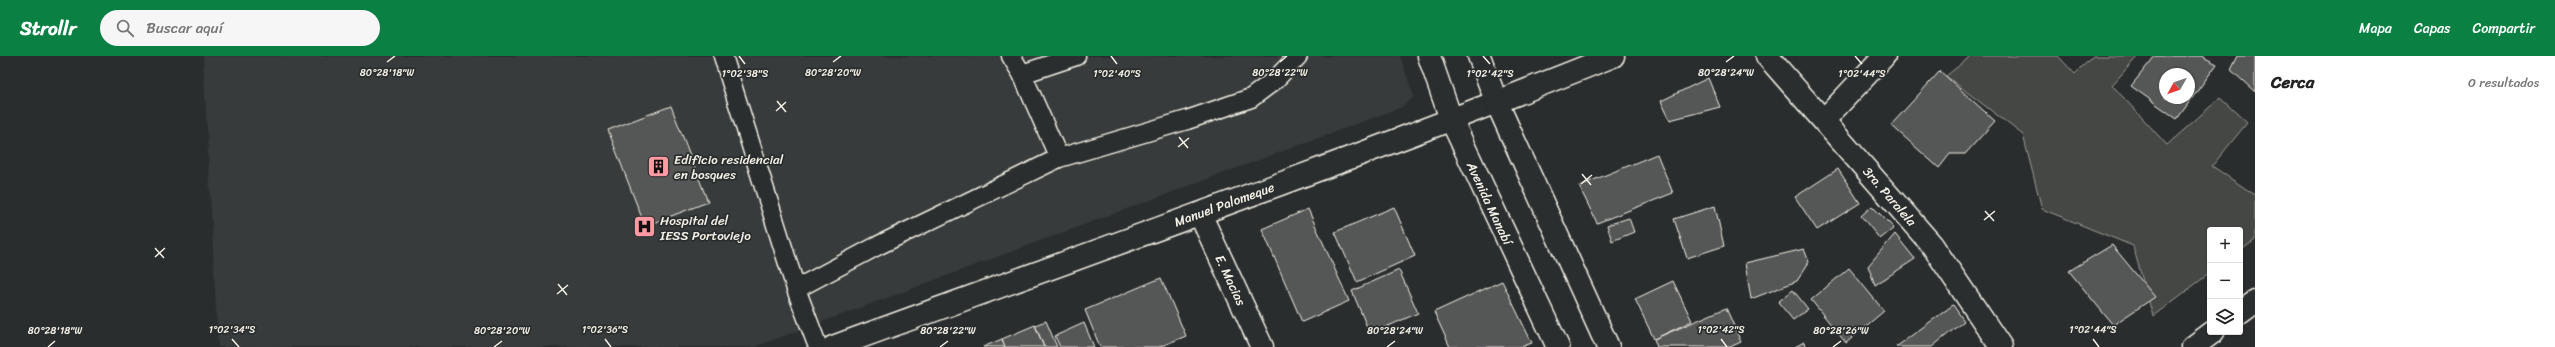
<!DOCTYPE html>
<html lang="es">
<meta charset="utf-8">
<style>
:root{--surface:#fff;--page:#f6f6f6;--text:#222;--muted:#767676;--line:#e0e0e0;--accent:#0b8043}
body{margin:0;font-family:Sriracha,sans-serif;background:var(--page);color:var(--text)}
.controls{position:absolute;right:12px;bottom:12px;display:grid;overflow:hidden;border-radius:4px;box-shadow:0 1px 3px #0004}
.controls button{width:36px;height:36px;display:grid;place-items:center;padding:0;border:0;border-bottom:1px solid var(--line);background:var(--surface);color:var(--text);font:20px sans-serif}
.compass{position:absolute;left:2159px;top:12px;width:36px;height:36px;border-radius:50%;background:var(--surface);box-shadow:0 1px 3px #0004;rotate:230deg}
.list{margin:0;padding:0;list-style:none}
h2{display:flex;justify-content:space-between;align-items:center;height:52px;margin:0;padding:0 16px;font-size:17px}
h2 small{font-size:13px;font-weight:400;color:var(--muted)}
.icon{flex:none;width:22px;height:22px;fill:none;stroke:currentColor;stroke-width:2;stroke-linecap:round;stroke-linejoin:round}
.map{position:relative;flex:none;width:2255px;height:291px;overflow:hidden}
header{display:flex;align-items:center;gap:24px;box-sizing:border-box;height:56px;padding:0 20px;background:var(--accent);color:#fff}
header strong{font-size:19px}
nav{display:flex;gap:22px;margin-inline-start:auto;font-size:14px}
.search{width:280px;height:36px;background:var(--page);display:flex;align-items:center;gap:10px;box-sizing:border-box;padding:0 14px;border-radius:22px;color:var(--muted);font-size:15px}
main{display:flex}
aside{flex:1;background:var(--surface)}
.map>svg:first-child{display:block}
.built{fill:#373a3a}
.green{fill:#444645;stroke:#9c9c96}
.building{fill:#555756;stroke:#f4f1e8;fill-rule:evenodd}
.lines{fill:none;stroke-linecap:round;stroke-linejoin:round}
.lane-casing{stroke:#f4f1e8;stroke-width:21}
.street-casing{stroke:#f4f1e8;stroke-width:25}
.secondary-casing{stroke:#f4f1e8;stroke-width:25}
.lane{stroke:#2a2d2e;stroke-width:18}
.street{stroke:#2a2d2e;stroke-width:22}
.secondary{stroke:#2a2d2e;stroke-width:22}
.ticks{fill:none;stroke:#f4f1e8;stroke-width:1.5}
.labels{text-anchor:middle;stroke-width:3.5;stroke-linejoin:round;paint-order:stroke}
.poi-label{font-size:13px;fill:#f4f1e8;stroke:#2a2d2e;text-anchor:start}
.street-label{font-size:13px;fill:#f4f1e8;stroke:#2a2d2e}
.ticks-label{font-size:10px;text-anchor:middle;fill:#f4f1e8;stroke:#2a2d2e;stroke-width:3.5;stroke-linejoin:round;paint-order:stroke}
</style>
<header>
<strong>Strollr</strong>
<div class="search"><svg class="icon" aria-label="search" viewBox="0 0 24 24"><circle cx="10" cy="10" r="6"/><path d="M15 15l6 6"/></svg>Buscar aquí</div>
<nav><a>Mapa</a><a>Capas</a><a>Compartir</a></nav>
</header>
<main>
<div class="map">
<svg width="2255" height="291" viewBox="0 0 2255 291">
<rect width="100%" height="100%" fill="#2a2d2e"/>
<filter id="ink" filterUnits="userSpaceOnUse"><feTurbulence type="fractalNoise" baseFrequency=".025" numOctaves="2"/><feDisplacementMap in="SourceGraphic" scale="8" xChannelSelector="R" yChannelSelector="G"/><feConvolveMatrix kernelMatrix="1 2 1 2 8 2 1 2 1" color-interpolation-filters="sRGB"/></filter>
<g filter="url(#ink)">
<path class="built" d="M203 0H1400L1414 41 1402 51 754 291H218Z"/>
<path class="green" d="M1971 0H2058L2075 18 2093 0H2138L2112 29 2167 89 2220 42 2247 67 2212 110 2255 139V184L2240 195V174H2210V217L2153 260 2133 190 2042 153 2023 79 1946 20Z"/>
<path class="building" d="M2155 0H2201L2217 8 2177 63 2131 30ZM2165 18H2189V42H2165Z
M2238 0H2255V36L2231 14Z
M1940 15 1995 65 1965 98H1950L1939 112 1891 69Z
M1708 22 1720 51 1670 64 1661 45Z
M671 50 708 146 645 170 608 74Z
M1657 98 1673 137 1597 167 1579 130Z
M1838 113 1860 147 1817 174 1795 141Z
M1715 150 1724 190 1687 202 1674 163Z
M1872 150 1894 172 1880 183 1861 160Z
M1394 151 1415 200 1357 226 1335 176Z
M1308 153 1349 245 1302 266 1262 173Z
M1629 162 1634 176 1612 185 1607 169Z
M1895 178 1915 203 1875 229 1868 210Z
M2112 189 2155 241 2113 269 2069 215Z
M1804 193 1809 206 1797 225 1751 243 1745 207Z
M1849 212 1884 255 1846 287 1811 244Z
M1399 214 1418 257 1370 278 1352 235Z
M1161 222 1186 280 1159 291H1100L1085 254Z
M1502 225 1532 287 1521 291H1450L1434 256Z
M1673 225 1692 265 1654 283 1635 243Z
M1793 234 1808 253 1793 264 1778 246Z
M1953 249 1964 265 1932 291H1896Z
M1726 252 1741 286 1730 291H1657L1654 283Z
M1046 265 1057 291H1044L1035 269Z
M1084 267 1094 291H1060L1055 280Z
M1035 269 1044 291H1005L1002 283Z
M1002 283 1005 291H983Z
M1804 286 1807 291H1795Z"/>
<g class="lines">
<defs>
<path id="lane" d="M723 0 796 233 818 291
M1011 0 1022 18
M1059 102 1022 18 1076 0
M796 233 877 190 1059 102 1187 64 1251 42 1275 24 1298 0"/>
<path id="street" d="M1767 0 1932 189 2001 291
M1824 64 1884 0
M1200 158 1262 291
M2240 257 2255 246
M833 291C1094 196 1356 103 1613 0
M2193 291 2213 276"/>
<path id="secondary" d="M1429 0 1451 63 1558 291
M1479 0 1497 47 1608 291"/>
</defs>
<use href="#lane" class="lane-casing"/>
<use href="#street" class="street-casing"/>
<use href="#secondary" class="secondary-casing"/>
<use href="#lane" class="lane"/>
<use href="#street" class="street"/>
<use href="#secondary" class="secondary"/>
</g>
</g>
<path class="ticks" d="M739 0 745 8M1111 0 1117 8M1483 0 1490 8M1855 0 1862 8M387 6 395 0M833 6 841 0M1280 6 1287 0M1726 6 1734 0M777 45 786 56M776 55 786 46M1179 81 1188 92M1178 91 1189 82M1582 118 1591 129M1581 128 1592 119M1985 155 1994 165M1984 164 1995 155M155 192 164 202M155 201 165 192M558 228 567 239M557 238 568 229M232 283 239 291M605 283 611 291M1721 283 1727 291M2093 283 2099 291M48 291 55 285M494 291 502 285M940 291 948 285M1387 291 1395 285M1833 291 1841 285"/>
<defs>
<symbol id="building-square" viewBox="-11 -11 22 22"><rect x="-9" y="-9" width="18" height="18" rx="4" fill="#ff9aa2" stroke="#2a2d2e"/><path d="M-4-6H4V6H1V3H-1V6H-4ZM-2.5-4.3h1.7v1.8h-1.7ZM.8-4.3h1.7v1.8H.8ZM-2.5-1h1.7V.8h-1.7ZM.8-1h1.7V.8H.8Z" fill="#111"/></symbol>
<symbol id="hospital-square" viewBox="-11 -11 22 22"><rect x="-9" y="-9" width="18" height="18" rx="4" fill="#ff9aa2" stroke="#2a2d2e"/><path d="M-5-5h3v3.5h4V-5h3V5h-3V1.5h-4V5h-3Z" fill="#111"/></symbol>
</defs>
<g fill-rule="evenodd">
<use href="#building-square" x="646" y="98" width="25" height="25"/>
<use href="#hospital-square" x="632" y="158" width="25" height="25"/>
</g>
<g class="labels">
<g class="poi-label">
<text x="674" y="108">Edificio residencial<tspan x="674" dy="15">en bosques</tspan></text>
<text x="660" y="169">Hospital del<tspan x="660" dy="15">IESS Portoviejo</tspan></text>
</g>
<g class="street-label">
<text transform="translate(1890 140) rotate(49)" y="5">3ra. Paralela</text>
<text transform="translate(1490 147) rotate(65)" y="5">Avenida Manabí</text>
<text transform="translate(1224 148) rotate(-20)" y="5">Manuel Palomeque</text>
<text transform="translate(1231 224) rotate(65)" y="5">E. Macias</text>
</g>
</g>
<g class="ticks-label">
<text x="1726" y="20">80°28'24"W</text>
<text x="387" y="20">80°28'18"W</text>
<text x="833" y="20">80°28'20"W</text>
<text x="1280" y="20">80°28'22"W</text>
<text x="745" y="21">1°02'38"S</text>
<text x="1117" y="21">1°02'40"S</text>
<text x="1490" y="21">1°02'42"S</text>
<text x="1862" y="21">1°02'44"S</text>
<text x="232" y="277">1°02'34"S</text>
<text x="605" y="277">1°02'36"S</text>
<text x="1721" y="277">1°02'42"S</text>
<text x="2093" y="277">1°02'44"S</text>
<text x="55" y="278">80°28'18"W</text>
<text x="502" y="278">80°28'20"W</text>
<text x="948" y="278">80°28'22"W</text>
<text x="1395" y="278">80°28'24"W</text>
<text x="1841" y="278">80°28'26"W</text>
</g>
</svg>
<div class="controls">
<button>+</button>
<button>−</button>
<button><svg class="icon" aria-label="layers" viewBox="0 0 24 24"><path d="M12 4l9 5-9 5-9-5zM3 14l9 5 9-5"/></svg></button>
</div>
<svg class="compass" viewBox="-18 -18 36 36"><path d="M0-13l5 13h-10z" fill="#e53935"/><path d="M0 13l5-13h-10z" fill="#767676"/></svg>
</div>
<aside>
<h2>Cerca<small>0 resultados</small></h2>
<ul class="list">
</ul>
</aside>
</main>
